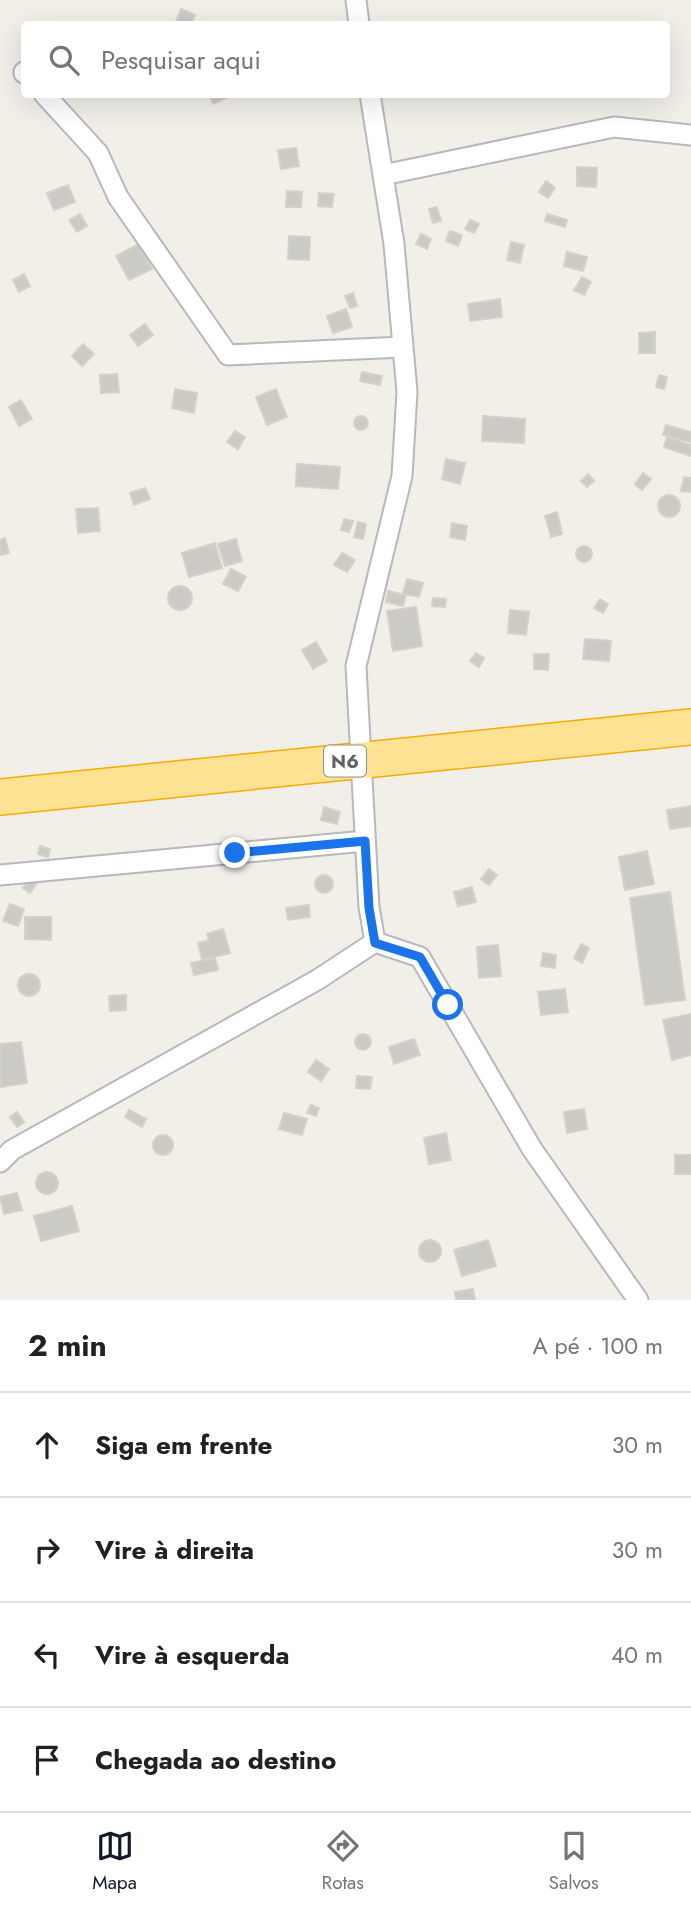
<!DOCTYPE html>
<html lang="pt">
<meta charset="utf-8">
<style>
:root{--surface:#fff;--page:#f2f2f2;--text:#202124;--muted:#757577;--line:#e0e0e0;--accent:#111827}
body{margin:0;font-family:Jost,sans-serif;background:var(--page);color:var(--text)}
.stop{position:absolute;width:21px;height:21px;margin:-16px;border:5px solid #1a73e8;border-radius:50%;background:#fff}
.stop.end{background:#1a73e8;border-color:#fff;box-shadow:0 2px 7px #0008}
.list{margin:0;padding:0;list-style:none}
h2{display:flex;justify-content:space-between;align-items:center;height:91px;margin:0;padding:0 28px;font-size:30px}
h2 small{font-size:23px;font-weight:400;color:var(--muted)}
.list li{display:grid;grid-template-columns:46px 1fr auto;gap:21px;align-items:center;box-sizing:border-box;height:105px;padding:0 28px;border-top:2px solid var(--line)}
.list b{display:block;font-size:26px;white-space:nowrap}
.list em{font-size:23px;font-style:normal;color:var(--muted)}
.icon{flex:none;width:38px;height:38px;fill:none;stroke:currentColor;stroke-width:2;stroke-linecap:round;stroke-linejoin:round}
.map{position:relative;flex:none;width:691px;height:1300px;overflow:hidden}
.search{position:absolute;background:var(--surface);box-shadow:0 7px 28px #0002;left:21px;right:21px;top:21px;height:77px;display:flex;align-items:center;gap:18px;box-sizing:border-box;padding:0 24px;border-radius:7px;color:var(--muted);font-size:26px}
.sheet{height:511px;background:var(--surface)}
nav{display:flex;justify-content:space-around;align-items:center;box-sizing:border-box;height:98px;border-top:2px solid var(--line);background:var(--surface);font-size:19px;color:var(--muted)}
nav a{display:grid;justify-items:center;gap:4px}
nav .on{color:var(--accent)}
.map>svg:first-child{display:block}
.building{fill:#cccac5;stroke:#d6d1c6;stroke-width:2}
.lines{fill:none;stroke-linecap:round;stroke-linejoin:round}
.street-casing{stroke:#b5b8bc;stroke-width:23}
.highway-casing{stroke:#f9ab00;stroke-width:38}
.street{stroke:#fff;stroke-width:19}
.highway{stroke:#fde293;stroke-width:35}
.route{stroke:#1a73e8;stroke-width:9}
.labels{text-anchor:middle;stroke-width:5;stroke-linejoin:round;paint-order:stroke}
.shield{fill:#fff;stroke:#8f9295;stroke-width:2}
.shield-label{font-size:19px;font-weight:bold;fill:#5f6368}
</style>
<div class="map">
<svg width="691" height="1300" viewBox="0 0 691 1300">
<rect width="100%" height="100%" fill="#f1efe8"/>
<path class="building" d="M181 9 195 15 191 24H175Z
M209 94H235L213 104Z
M296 148 299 166 281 169 278 150Z
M577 167 597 168 596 187 577 186Z
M546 181 555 188 548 198 539 192Z
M68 185 75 202 54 210 47 193Z
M287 191 302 192 301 207H286Z
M319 193 334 194 332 207 318 206Z
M437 207 441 221 433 223 429 209Z
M80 214 87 226 77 232 69 220Z
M547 214 567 220 565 227 545 221Z
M470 220 479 224 474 233 465 229Z
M450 231 462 235 458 246 446 241Z
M421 234 431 239 427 249 416 244Z
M289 236 310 237 309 260 288 259Z
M511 242 524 245 520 263 507 260Z
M139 244 152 269 129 280 116 256Z
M567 252 587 257 583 271 564 266Z
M24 274 30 286 19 292 13 280Z
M582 277 591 282 584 295 574 290Z
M353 293 357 306 350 308 345 296Z
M500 299 502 317 470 321 468 304Z
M346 309 352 327 333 333 327 316Z
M145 324 153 335 138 346 130 335Z
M655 332V353H639V333Z
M83 344 94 354 82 366 72 356Z
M362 372 382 376 380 385 360 381Z
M117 374 119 392 101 393 100 375Z
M659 375 667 377 664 389 656 387Z
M175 389 197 393 194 413 172 408Z
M276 389 287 417 267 425 256 397Z
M21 400 32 419 19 426 9 407Z
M354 423a7 7 0 1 1 14 0a7 7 0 1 1-14 0Z
M483 416 525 419 524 443 482 441Z
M666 425 691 432V442L663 435Z
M235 431 245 437 238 449 227 442Z
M667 437 691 445V456L664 447Z
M446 459 465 463 460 484 442 479Z
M297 464 340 467 338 489 296 486Z
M643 473 651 479 642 490 635 484Z
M588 474 594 481 587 487 581 481Z
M684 477 691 478V492L681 491Z
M145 488 150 499 134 505 130 493Z
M658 506a11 11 0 1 1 22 0a11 11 0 1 1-22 0Z
M98 508 100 531 78 533 76 509Z
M557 512 562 534 551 537 545 516Z
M344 519 353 521 349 532 341 530Z
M358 522 366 524 363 539 354 537Z
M452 523 467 526 465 540 450 537Z
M5 538 9 553 0 555V540Z
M236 539 242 561 225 566 218 544Z
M215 543 222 568 189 577 182 553Z
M576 554a8 8 0 1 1 16 0a8 8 0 1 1-16 0Z
M342 553 355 560 347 572 334 565Z
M231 569 246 577 238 591 223 584Z
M407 579 423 583 419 597 403 593Z
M168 598a12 12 0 1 1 24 0a12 12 0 1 1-24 0Z
M388 591 406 595 403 606 386 602Z
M433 598 446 599 445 607 432 606Z
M600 599 608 604 603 613 594 608Z
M416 607 422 646 393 651 387 611Z
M510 610 529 612 526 635 508 633Z
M585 639 611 641 609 661 583 659Z
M316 642 327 661 313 669 302 650Z
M476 653 484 658 479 667 470 661Z
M534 654H549L548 670 534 669Z
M691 806V826L670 829 667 810Z
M324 807 340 812 337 824 321 820Z
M40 846 50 849 48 857 38 854Z
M647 851 654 884 625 890 619 857Z
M489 869 497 875 489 885 481 879Z
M315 884a9 9 0 1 1 18 0a9 9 0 1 1-18 0Z
M31 878 37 883 30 893 23 888Z
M472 887 476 902 458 906 454 892Z
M670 892 685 1000 645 1005 630 898Z
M10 904 24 909 18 926 3 921Z
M309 905 310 917 288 920 286 908Z
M25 917H51V940L25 939Z
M223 929 230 953 202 960 198 943 209 940 207 934Z
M581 944 589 948 582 963 574 958Z
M498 945 501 976 479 978 477 947Z
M543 953 556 955 555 968 541 966Z
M215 958 218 970 194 975 191 963Z
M18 985a11 11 0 1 1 22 0a11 11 0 1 1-22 0Z
M565 989 568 1012 541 1015 538 992Z
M126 995V1010L110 1011 109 996Z
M691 1014V1055L672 1060 663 1020Z
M355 1042a8 8 0 1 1 16 0a8 8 0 1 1-16 0Z
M414 1039 420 1055 394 1064 389 1047Z
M21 1042 27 1083 0 1087V1044Z
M316 1060 329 1069 321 1081 308 1072Z
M357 1076 372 1077 370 1089 356 1088Z
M311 1105 319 1108 316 1116 307 1113Z
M584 1109 587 1129 567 1133 564 1112Z
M129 1110 146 1119 142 1127 125 1117Z
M17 1112 24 1122 17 1127 10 1117Z
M284 1113 307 1119 302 1135 279 1129Z
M446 1133 451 1160 429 1164 424 1138Z
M153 1145a10 10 0 1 1 20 0a10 10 0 1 1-20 0Z
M675 1155H691V1174H675Z
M36 1183a11 11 0 1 1 22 0a11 11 0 1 1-22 0Z
M17 1193 22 1210 4 1214 0 1197Z
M72 1206 79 1231 41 1241 34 1216Z
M488 1240 496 1266 462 1276 454 1250Z
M419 1251a11 11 0 1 1 22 0a11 11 0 1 1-22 0Z
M473 1289 475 1300H456L455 1292Z"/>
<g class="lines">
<defs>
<path id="street" d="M356 0 359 24
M24 72V73
M44 94 98 153 118 197 228 355 403 347
M383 175 614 127 691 135
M0 875 365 841
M375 942 420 957 532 1149 638 1300
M0 1162 12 1150 317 980 375 942 369 907 356 666 402 476 407 392 394 244 370 94"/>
<path id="highway" d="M0 797 691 727"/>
</defs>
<use href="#street" class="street-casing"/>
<use href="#highway" class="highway-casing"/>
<use href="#street" class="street"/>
<use href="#highway" class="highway"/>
</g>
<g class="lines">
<path class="route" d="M235 853 365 841 369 908 375 943 420 957 448 1005"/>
</g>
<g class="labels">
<rect class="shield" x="324" y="745.5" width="42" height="31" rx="5"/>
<g class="shield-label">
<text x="345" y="768">N6</text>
</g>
</g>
</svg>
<div class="stop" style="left:448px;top:1005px"></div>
<div class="stop end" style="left:235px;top:853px"></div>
<div class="search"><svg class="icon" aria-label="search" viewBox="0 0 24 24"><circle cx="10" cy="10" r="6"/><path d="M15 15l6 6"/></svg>Pesquisar aqui</div>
</div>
<section class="sheet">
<h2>2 min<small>A pé · 100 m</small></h2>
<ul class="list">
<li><svg class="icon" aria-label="ahead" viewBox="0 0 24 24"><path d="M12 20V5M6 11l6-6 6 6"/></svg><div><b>Siga em frente</b></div><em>30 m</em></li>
<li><svg class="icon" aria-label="right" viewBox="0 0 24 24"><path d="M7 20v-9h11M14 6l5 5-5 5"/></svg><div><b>Vire à direita</b></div><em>30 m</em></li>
<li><svg class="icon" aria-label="left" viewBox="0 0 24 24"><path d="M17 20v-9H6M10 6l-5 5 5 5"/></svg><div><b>Vire à esquerda</b></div><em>40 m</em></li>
<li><svg class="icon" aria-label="arrive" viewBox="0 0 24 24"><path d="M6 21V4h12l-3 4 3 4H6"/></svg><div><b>Chegada ao destino</b></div></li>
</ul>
</section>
<nav>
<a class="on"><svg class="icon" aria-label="map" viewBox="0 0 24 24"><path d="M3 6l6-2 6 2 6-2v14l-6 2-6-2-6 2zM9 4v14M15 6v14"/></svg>Mapa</a>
<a><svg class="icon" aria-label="directions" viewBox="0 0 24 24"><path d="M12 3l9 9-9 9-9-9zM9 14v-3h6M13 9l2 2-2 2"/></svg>Rotas</a>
<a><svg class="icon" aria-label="saved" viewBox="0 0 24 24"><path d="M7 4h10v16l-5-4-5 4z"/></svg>Salvos</a>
</nav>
